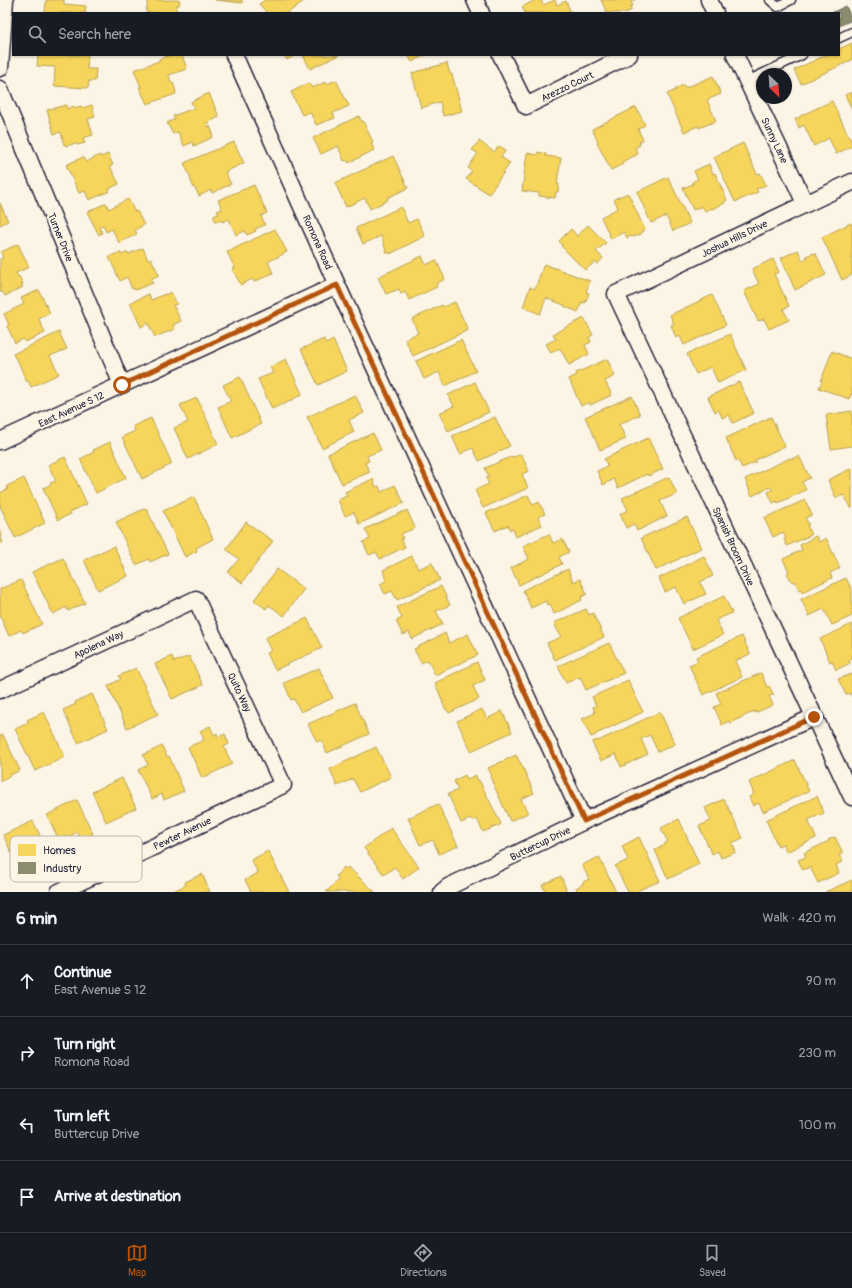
<!DOCTYPE html>
<meta charset="utf-8">
<style>
:root{--surface:#171b24;--page:#20242c;--text:#f1f3f6;--muted:#9ea1a6;--line:#363941;--accent:#b45309}
body{margin:0;font-family:Pangolin,sans-serif;background:var(--page);color:var(--text)}
.compass{position:absolute;left:756px;top:68px;width:36px;height:36px;border-radius:50%;background:var(--surface);box-shadow:0 1px 3px #0004;rotate:155deg}
.stop{position:absolute;width:12px;height:12px;margin:-9px;border:3px solid #b45309;border-radius:50%;background:#fff}
.stop.end{background:#b45309;border-color:#fff;box-shadow:0 1px 4px #0008}
.list{margin:0;padding:0;list-style:none}
h2{display:flex;justify-content:space-between;align-items:center;height:52px;margin:0;padding:0 16px;font-size:17px}
h2 small{font-size:13px;font-weight:400;color:var(--muted)}
.list li{display:grid;grid-template-columns:26px 1fr auto;gap:12px;align-items:center;box-sizing:border-box;height:72px;padding:0 16px;border-top:1px solid var(--line)}
.list b{display:block;font-size:15px;white-space:nowrap}
.list p{margin:0;font-size:13px;white-space:nowrap;color:var(--muted)}
.list em{font-size:13px;font-style:normal;color:var(--muted)}
.icon{flex:none;width:22px;height:22px;fill:none;stroke:currentColor;stroke-width:2;stroke-linecap:round;stroke-linejoin:round}
.map{position:relative;flex:none;width:852px;height:892px;overflow:hidden}
.search{position:absolute;background:var(--surface);box-shadow:0 1px 3px #0004;left:12px;right:12px;top:12px;height:44px;display:flex;align-items:center;gap:10px;box-sizing:border-box;padding:0 14px;border-radius:0px;color:var(--muted);font-size:15px}
.sheet{height:340px;background:var(--surface)}
nav{display:flex;justify-content:space-around;align-items:center;box-sizing:border-box;height:56px;border-top:1px solid var(--line);background:var(--surface);font-size:11px;color:var(--muted)}
nav a{display:grid;justify-items:center;gap:2px}
nav .on{color:var(--accent)}
.map>svg:first-child{display:block}
.homes{fill:#f6d55c;stroke:#b69f52}
.industry{fill:#8c8c6e;stroke:#6c6c5f}
.lines{fill:none;stroke-linecap:round;stroke-linejoin:round}
.service-casing{stroke:#22223b;stroke-width:11}
.minor-casing{stroke:#22223b;stroke-width:19}
.service{stroke:#fcf5e5;stroke-width:8}
.minor{stroke:#fcf5e5;stroke-width:16}
.route{stroke:#b45309;stroke-width:5}
.labels{text-anchor:middle;stroke-width:4;stroke-linejoin:round;paint-order:stroke}
.street-label{font-size:10px;fill:#22223b;stroke:#fcf5e5}
.key{fill:#fcf5e5;stroke:#bbb6b2;stroke-width:1}
.key-label{font-size:11px;fill:#22223b}
</style>
<div class="map">
<svg width="852" height="892" viewBox="0 0 852 892">
<rect width="100%" height="100%" fill="#fcf5e5"/>
<filter id="ink" filterUnits="userSpaceOnUse"><feTurbulence type="fractalNoise" baseFrequency=".025" numOctaves="2"/><feDisplacementMap in="SourceGraphic" scale="8" xChannelSelector="R" yChannelSelector="G"/><feConvolveMatrix kernelMatrix="1 2 1 2 8 2 1 2 1" color-interpolation-filters="sRGB"/></filter>
<g filter="url(#ink)">
<path class="homes" d="M46 0H64V4L86 6 85 13H45Z
M148 0H178L180 1 179 5H177L176 13H146Z
M215 0H242V3Z
M265 0H305L288 13H267L259 4Z
M535 0H541L543 5 555 0 557 5 566 1 571 13H525L522 7Z
M601 0H635L631 2 633 6 630 7 632 10 625 13H607Z
M852 43V60L801 84 794 70 826 55H839V49Z
M38 55H88L87 69H96L95 81H89L88 88 54 86 55 67 37 66Z
M171 55H182L187 69 169 75 171 83 173 82 176 92H175L176 94 147 104 139 87H141L134 70 159 61V59Z
M284 55H296L287 60Z
M303 55H339L310 69Z
M408 55H425L412 62Z
M447 63 450 74H452L462 111 443 116 440 102 421 108 412 73Z
M713 76 721 94 707 100 716 121 699 128 698 126 684 132 667 94 676 90V88L684 85 685 88Z
M336 80 349 106 333 113 335 118 316 125 310 112 302 115 291 92 309 83 312 88 326 82 327 84Z
M852 92V109L845 95Z
M209 93 219 117 207 123 208 127 210 126 213 134 212 135 213 137 194 146 193 142 184 146 178 132 173 134 167 123 175 119 173 116 194 108 191 102Z
M832 101 852 143V146L836 154 829 138 814 146 804 125 799 128 795 119 800 117V116Z
M66 105 67 109 74 106 75 108 81 106 82 108 92 105 95 117 88 119 93 135 83 138 85 143 77 145 76 143 66 146 65 144 64 145 61 132 54 134 47 110Z
M636 107 645 125 638 129 643 140 639 142 640 145 635 148 638 154 622 162 623 164 611 170 597 143 598 142 592 129Z
M359 116 361 121H363L373 142 371 143 374 150 349 163 347 160 344 161 338 146 321 154 313 138Z
M479 141 494 152 499 146 506 150 501 157 510 163 489 194 466 179 472 171 468 168 478 153 472 150Z
M234 142 244 163 225 172 231 184 212 193 211 190 199 196 195 188H194L190 179H191L184 163Z
M743 143 757 174 760 173 766 185 756 189 758 192 735 202 714 157Z
M538 152 546 154V156L561 158 557 184H559L558 192H556L555 198 539 196V193L522 191 527 153 537 155Z
M108 154 113 165 110 166 119 184 109 189 110 191 89 200 85 191 79 193 66 165 83 157 86 162 100 155 101 157Z
M393 156 408 188 387 198 388 200 370 209 365 198 346 207 335 183Z
M709 164 713 174 715 173 727 200 724 202 725 203 712 209V208L705 211 702 206 693 210 683 188 693 184 692 182 698 179 694 171Z
M668 177 690 223 673 231 666 216 651 223 637 192Z
M254 185 267 213 261 216 265 225 255 229 256 231 247 235 245 231 236 235 229 219 222 222 221 220 216 222 213 216 219 214 217 211 222 209 218 200Z
M628 193 645 230 642 231 641 234 634 237 633 236 631 237 630 236 627 238 624 232 611 239 601 217 618 208 614 199Z
M128 199 135 212 137 211 144 225 135 230 137 234 119 243 112 229 106 232 103 225 99 227 102 233 99 235 87 212 106 203 109 209Z
M0 203 8 221 0 225Z
M401 207 408 223 417 219 425 236 390 254 389 252 387 253 381 236 363 244 356 228Z
M851 223 852 226V275L842 280 822 237Z
M588 225 606 243 596 251 603 258 598 264 595 262 585 270 561 246 562 245 559 241 571 229 577 236Z
M275 229 287 252 268 262 273 273 254 282 252 279 241 285 232 269 235 268 227 252Z
M18 244 29 267 16 273 18 277 19 276 23 284H21L23 287 5 296 2 291 0 293V259L3 258 1 252Z
M143 248 148 260 151 258 159 275 151 279 153 283 135 290 134 288 132 289 127 277 120 281 109 257 120 252 121 255 128 252 129 254Z
M798 250 803 261 807 258 806 256 814 253 815 254H816L826 275 795 290 781 258Z
M422 256 426 265 436 260 445 279 436 284 437 287 409 300 405 292 401 294 399 289 386 294 378 277Z
M773 259 779 272 774 274 789 306 783 309 789 320 769 329 764 319 758 321 744 291 759 284 752 269Z
M544 264 590 281 586 292 589 293 585 303 582 302 578 312 564 306V305L546 298 540 314 523 307 530 287 535 289Z
M39 290 50 313 39 319 45 333 25 342 23 339 15 343 7 326 9 325 4 314 24 304 21 298Z
M171 292 177 304 173 305 181 321 173 325 175 329 155 337 148 323 141 327 130 303 149 294 151 300 165 294V295Z
M712 295 726 325 684 345 680 336 676 338 671 325 674 324 670 315Z
M455 302 468 330 413 356 405 339 418 333 412 319 442 305 443 307Z
M584 318 593 335 589 337 591 342 585 345 589 354 569 365 560 348 551 353 546 344 556 339 553 334Z
M59 332 67 349 50 356 59 374 31 387 28 381H26L18 361H17L13 354Z
M730 334 746 370 718 383 711 367 696 374 687 354Z
M324 339 326 344 333 340 347 371 318 385 301 349Z
M461 340 476 371 445 386 439 372 424 379 416 361Z
M832 351 852 359V395L851 394 849 399 819 388 822 381H821Z
M286 359 302 394 283 405 282 404 272 409 258 379 273 373 270 367Z
M607 359 615 376 605 381 612 395 590 405 589 402 581 406 569 379 577 375 576 373Z
M240 377 261 424 232 438 218 407 231 401 223 385Z
M475 382 489 412 448 431 439 413 454 406 448 395Z
M739 382 754 413 733 423 729 415 722 418 719 410 715 412 708 397Z
M355 395 364 413 349 420 354 432 322 448 307 417Z
M632 396 640 415 619 424 626 439 600 450 585 417Z
M197 398 218 444 188 459 174 428 188 422 180 405Z
M852 411V446L831 449 826 415Z
M495 417 504 436H505L510 446 479 461 473 448 460 454 452 436Z
M771 417 785 446 755 460 756 462 742 468 738 460 736 461 726 438Z
M151 418 172 464 142 479 122 437 135 431 133 426Z
M373 433 381 450 367 456 369 461 365 463 370 472 342 484 328 454Z
M648 438 663 469 648 476 647 474 618 488 614 479 603 485 597 471 608 466 604 459Z
M110 442 126 478 96 493 80 459 94 452 93 450Z
M521 454 529 471 522 474 528 488 483 508 475 490 489 484 486 478 489 477 485 468 513 456 514 457Z
M799 456 810 478 802 482 806 490 778 503 777 501 773 503 768 492 772 490 770 487 752 496 745 479 790 458 791 459Z
M65 457 87 504 70 512 71 514 58 520 43 488 50 485V483L56 481 48 465Z
M852 468V508H851L844 495 836 498 828 480Z
M669 477 677 494 660 501 667 516 637 531 634 524 626 528 620 514 628 510 622 498Z
M24 478 45 523 15 538 0 506V493L8 489 7 486Z
M373 479 376 487 379 486 381 492 395 485 404 503 359 524 354 512 345 516 338 500 347 496 345 492Z
M528 495 533 505 539 502 545 514 538 517 542 525 516 537 513 529 510 530 508 525 495 531 486 513 492 510 493 511Z
M194 497 213 539 196 548 197 551 185 557 163 511Z
M805 500 812 515 805 518 809 524 807 525 811 535 787 546 784 539 786 538 783 532 773 537 764 518Z
M146 508 168 554 150 562 149 559 136 565 116 522Z
M407 510 415 528 401 534 403 538 401 539 405 547 380 559 376 552 369 555 363 542 370 539 365 529Z
M687 517 701 548 656 570 641 538Z
M246 522 273 541 242 583 228 572 239 559 226 549Z
M0 531 2 535 0 536 3 542 0 544Z
M549 534 553 543 562 539 569 552 559 557 562 564 519 585 511 568 529 559 523 546Z
M816 536 819 542 826 538 840 568 830 573 832 578 802 592 801 589 799 590 795 581 792 582 787 573 789 572 783 559 802 550 800 545Z
M114 546 128 576 98 590 84 560Z
M412 556 418 569 432 563 440 580 397 600 392 591 385 594 380 584 386 581 383 570Z
M704 556 713 576 700 582 706 594 684 604 676 587 665 592 659 578Z
M63 558 85 603 68 611 66 607 53 614 32 572Z
M277 569 304 589 284 616 269 605 266 609 254 600Z
M568 569 573 582 580 579 587 594 581 597 582 600 554 614 550 604 548 605 546 601 531 608 523 590Z
M846 578 852 590V616L832 625 824 609 809 616 801 599Z
M21 580 42 624 23 633 21 630 9 636 0 616V589Z
M441 586 450 605 436 611 443 624 412 639 409 632 403 635 396 621 402 618 397 607Z
M724 596 732 613 716 620 723 635 693 649 678 618Z
M586 609 589 615 593 613 604 637 555 660 547 643 561 637 554 623Z
M307 618 322 648 275 670 267 653 271 651 265 638Z
M852 624V659L849 661 850 663 836 670 832 661 830 662 820 639Z
M445 633 449 643 468 634 478 655 435 675 428 660 421 663 414 649Z
M742 636 750 654 735 661 742 677 703 695 689 665 698 661 696 657Z
M609 643 624 673 586 690 580 677 566 683 558 666Z
M172 656 174 662 189 656 203 685 172 699 155 664Z
M477 662 485 680 473 686 479 699 449 713 447 710H446L442 702H443L435 683Z
M136 668 158 714 127 728 108 686 121 679 119 676Z
M319 668 333 698 301 712 294 699 291 700 284 683Z
M761 673 767 687 769 686 774 695 769 696 773 705 755 713V711L730 723 729 721 722 725 714 707 721 704 716 693Z
M852 674V697L850 693 846 695 838 679Z
M628 680 643 712 596 734V735L591 737 582 719 595 713 593 707 596 706 592 697Z
M92 694 108 729 78 743 63 710 76 704 75 702Z
M355 703 369 734 327 753 321 740 317 742 308 724Z
M482 709 487 719 502 711 512 732 471 751 457 721Z
M44 712 65 757 35 771 15 729 28 723 27 720Z
M660 712 675 744 658 752 650 735 641 739 648 754 621 767 616 754 601 761 592 742 598 740V741Z
M210 726 214 735 217 733 218 737 225 734 229 744 224 747 232 764 202 778 188 747 204 740 200 731Z
M3 735 20 770 0 781V736Z
M162 746 167 757 169 756 184 791 164 800 162 794 152 799 138 770 148 765 143 755Z
M376 747 391 777 360 792 353 779 337 786 336 784 330 769Z
M516 755 520 763H521L534 793 521 799 528 813 510 821 490 777 492 776 488 768Z
M795 760 809 791 763 812 759 803 753 806 749 797 754 794 749 782Z
M465 775 467 779 476 775 477 780H479L501 824 500 825 483 832 477 819 471 821 470 819 461 823 448 794 458 790 454 781Z
M122 778 136 808 106 822 92 792Z
M817 796 824 813 808 820 816 838 786 852 783 844 778 846 766 820Z
M724 799 743 838 732 843 736 852 721 858 718 851 712 854 699 826 711 821 705 808Z
M77 800 93 834 80 840 77 832 67 838 66 836 59 840 47 815Z
M438 804 458 846 439 854 433 840 420 845 408 818Z
M679 819 699 864 668 879 655 850 665 845V843L668 842 661 828Z
M33 821 50 856 40 861 38 856 18 866 3 835Z
M391 828 419 867 403 879 395 867 384 875 364 848Z
M639 837 660 881 639 890 638 892H628L615 866 628 860 622 846Z
M835 837 843 853 839 855 843 861 836 865 839 873 818 883 810 867 803 870 798 860 806 857 804 853 829 841 828 840Z
M268 851 289 892H251L245 880 258 873 251 860Z
M599 857 616 892H578L576 888 583 884V882L589 879 582 865Z
M344 867 346 869 348 867 375 892H326L339 879 336 876Z
M202 874 210 892H174L173 891 186 885 185 882Z
M561 876 567 892H546L542 885Z
M852 880V892H825Z"/>
<path class="industry" d="M846 6 852 20 839 26V13H831Z"/>
<g class="lines">
<defs>
<path id="service" d="M770 0 778 7 791 0
M839 38 852 32
M747 81 802 55"/>
<path id="minor" d="M475 0 481 13
M709 0 715 13
M234 55 337 285 584 821
M501 55 526 106 629 55
M735 55 805 203
M0 68 5 0
M0 89 122 385
M852 182 616 294 852 797
M0 441 337 285
M0 690 196 599 283 785 59 892
M442 892 448 887 584 821 814 717"/>
</defs>
<use href="#service" class="service-casing"/>
<use href="#minor" class="minor-casing"/>
<use href="#service" class="service"/>
<use href="#minor" class="minor"/>
</g>
</g>
<g class="lines" filter="url(#ink)">
<path class="route" d="M122 385 337 285 584 821 814 717"/>
</g>
<g class="labels">
<g class="street-label">
<text transform="translate(567 86) rotate(-26)" y="4">Arezzo Court</text>
<text transform="translate(775 140) rotate(65)" y="4">Sunny Lane</text>
<text transform="translate(61 237) rotate(68)" y="4">Turner Drive</text>
<text transform="translate(734 238) rotate(-26)" y="4">Joshua Hills Drive</text>
<text transform="translate(318 242) rotate(66)" y="4">Romona Road</text>
<text transform="translate(71 409) rotate(-25)" y="4">East Avenue S 12</text>
<text transform="translate(734 546) rotate(65)" y="4">Spanish Broom Drive</text>
<text transform="translate(98 644) rotate(-25)" y="4">Apolena Way</text>
<text transform="translate(240 692) rotate(65)" y="4">Quito Way</text>
<text transform="translate(182 833) rotate(-26)" y="4">Pewter Avenue</text>
<text transform="translate(540 843) rotate(-26)" y="4">Buttercup Drive</text>
</g>
</g>
<rect x="10" y="836" width="132" height="46" rx="6" class="key"/>
<rect x="18" y="844" width="18" height="12" fill="#f6d55c"/>
<rect x="18" y="862" width="18" height="12" fill="#8c8c6e"/>
<g class="key-label">
<text x="43" y="854">Homes</text>
<text x="43" y="872">Industry</text>
</g>
</svg>
<svg class="compass" viewBox="-18 -18 36 36"><path d="M0-13l5 13h-10z" fill="#e53935"/><path d="M0 13l5-13h-10z" fill="#9ea1a6"/></svg>
<div class="stop" style="left:122px;top:385px"></div>
<div class="stop end" style="left:814px;top:717px"></div>
<div class="search"><svg class="icon" aria-label="search" viewBox="0 0 24 24"><circle cx="10" cy="10" r="6"/><path d="M15 15l6 6"/></svg>Search here</div>
</div>
<section class="sheet">
<h2>6 min<small>Walk · 420 m</small></h2>
<ul class="list">
<li><svg class="icon" aria-label="ahead" viewBox="0 0 24 24"><path d="M12 20V5M6 11l6-6 6 6"/></svg><div><b>Continue</b><p>East Avenue S 12</p></div><em>90 m</em></li>
<li><svg class="icon" aria-label="right" viewBox="0 0 24 24"><path d="M7 20v-9h11M14 6l5 5-5 5"/></svg><div><b>Turn right</b><p>Romona Road</p></div><em>230 m</em></li>
<li><svg class="icon" aria-label="left" viewBox="0 0 24 24"><path d="M17 20v-9H6M10 6l-5 5 5 5"/></svg><div><b>Turn left</b><p>Buttercup Drive</p></div><em>100 m</em></li>
<li><svg class="icon" aria-label="arrive" viewBox="0 0 24 24"><path d="M6 21V4h12l-3 4 3 4H6"/></svg><div><b>Arrive at destination</b></div></li>
</ul>
</section>
<nav>
<a class="on"><svg class="icon" aria-label="map" viewBox="0 0 24 24"><path d="M3 6l6-2 6 2 6-2v14l-6 2-6-2-6 2zM9 4v14M15 6v14"/></svg>Map</a>
<a><svg class="icon" aria-label="directions" viewBox="0 0 24 24"><path d="M12 3l9 9-9 9-9-9zM9 14v-3h6M13 9l2 2-2 2"/></svg>Directions</a>
<a><svg class="icon" aria-label="saved" viewBox="0 0 24 24"><path d="M7 4h10v16l-5-4-5 4z"/></svg>Saved</a>
</nav>
